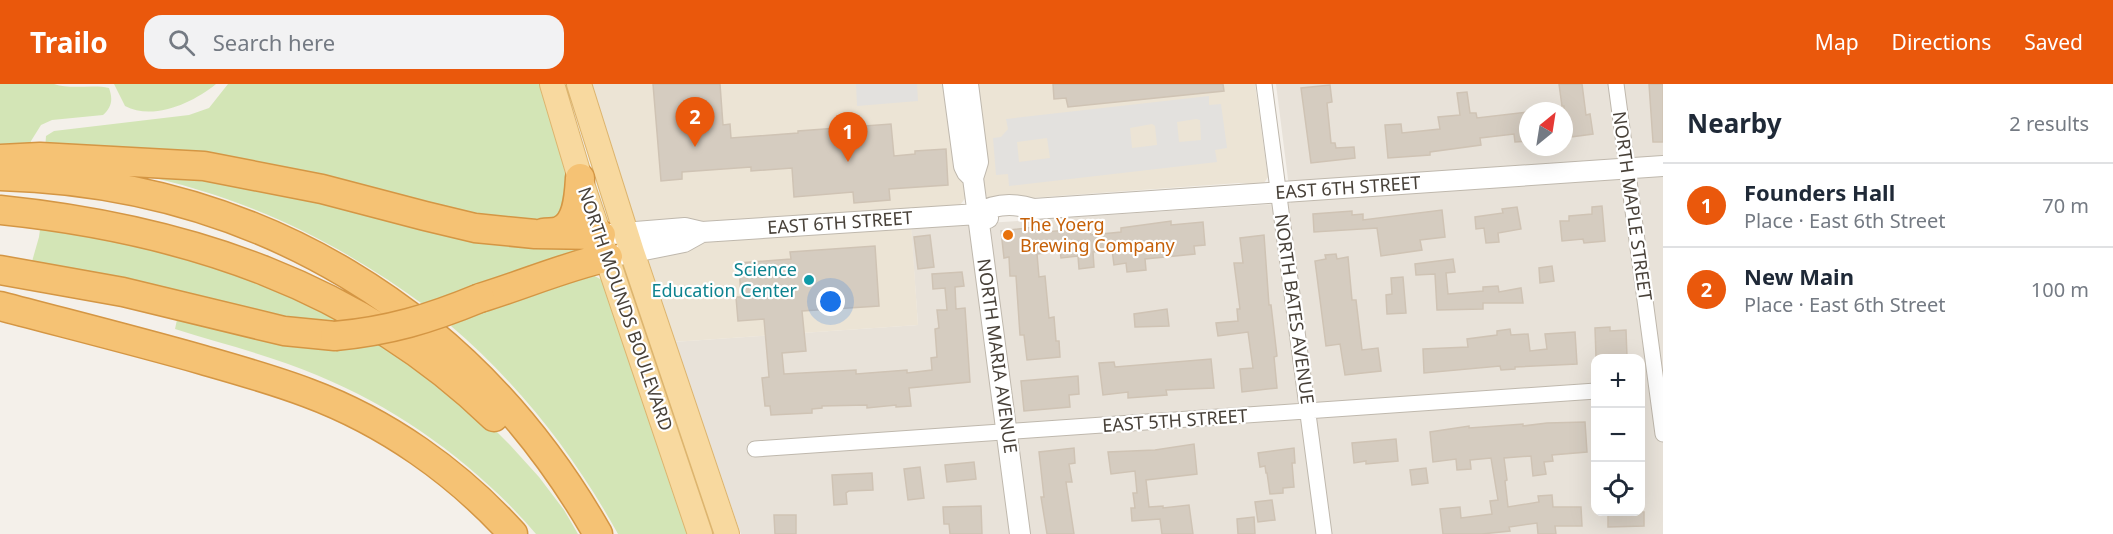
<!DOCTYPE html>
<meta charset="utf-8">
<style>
:root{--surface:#fff;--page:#f2f2f3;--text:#1f2937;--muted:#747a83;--line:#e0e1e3;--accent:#ea580c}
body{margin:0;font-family:"Noto Sans",sans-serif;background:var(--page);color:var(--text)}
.controls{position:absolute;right:18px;bottom:18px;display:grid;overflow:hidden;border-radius:12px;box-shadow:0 6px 24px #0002}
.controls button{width:54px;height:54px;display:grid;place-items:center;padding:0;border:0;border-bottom:2px solid var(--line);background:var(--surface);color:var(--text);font:30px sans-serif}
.compass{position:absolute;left:1519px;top:18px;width:54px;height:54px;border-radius:50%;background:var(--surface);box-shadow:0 6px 24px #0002;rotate:30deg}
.you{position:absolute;left:831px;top:218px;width:21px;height:21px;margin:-15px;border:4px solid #fff;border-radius:50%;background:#1a73e8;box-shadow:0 0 0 9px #1a73e833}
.badge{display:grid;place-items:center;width:39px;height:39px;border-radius:50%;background:var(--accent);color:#fff;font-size:20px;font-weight:700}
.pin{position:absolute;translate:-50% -50px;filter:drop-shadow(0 2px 3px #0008)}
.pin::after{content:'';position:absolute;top:32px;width:21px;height:18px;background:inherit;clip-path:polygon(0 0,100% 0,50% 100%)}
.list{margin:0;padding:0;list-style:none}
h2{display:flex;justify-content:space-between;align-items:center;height:78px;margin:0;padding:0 24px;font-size:26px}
h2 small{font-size:20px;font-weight:400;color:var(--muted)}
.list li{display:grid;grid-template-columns:39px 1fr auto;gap:18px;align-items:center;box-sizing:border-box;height:84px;padding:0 24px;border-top:2px solid var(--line)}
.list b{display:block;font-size:22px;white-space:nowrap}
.list p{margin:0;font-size:20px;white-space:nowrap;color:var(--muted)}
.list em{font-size:20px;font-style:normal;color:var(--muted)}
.icon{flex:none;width:33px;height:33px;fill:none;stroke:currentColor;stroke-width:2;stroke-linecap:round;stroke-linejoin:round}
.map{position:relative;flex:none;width:1663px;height:450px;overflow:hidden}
header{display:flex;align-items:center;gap:36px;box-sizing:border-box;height:84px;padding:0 30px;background:var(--accent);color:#fff}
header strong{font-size:28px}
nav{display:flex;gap:33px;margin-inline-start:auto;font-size:21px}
.search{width:420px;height:54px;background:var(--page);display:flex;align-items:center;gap:15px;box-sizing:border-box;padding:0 21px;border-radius:18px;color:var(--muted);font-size:22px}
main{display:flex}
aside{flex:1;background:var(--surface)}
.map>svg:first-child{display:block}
.residential{fill:#e8e2d9;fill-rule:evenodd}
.education{fill:#ece4d5}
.green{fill:#d3e5b6}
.parking{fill:#e3e1de;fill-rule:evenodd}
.building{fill:#d5ccc0;stroke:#cfc3b4;stroke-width:1.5}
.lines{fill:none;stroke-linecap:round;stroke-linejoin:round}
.minor-casing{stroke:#bfb8ad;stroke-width:17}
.tertiary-casing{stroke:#bfb8ad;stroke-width:22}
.primary-casing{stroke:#ddb56f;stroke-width:26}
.motorway-casing{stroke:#d49644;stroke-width:31}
.minor{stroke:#fff;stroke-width:15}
.tertiary{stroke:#fff;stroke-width:20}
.primary{stroke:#f8d99f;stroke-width:24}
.motorway{stroke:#f5c274;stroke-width:28}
.motorway-bridge-casing{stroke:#d49644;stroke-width:31;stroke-linecap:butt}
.motorway-bridge{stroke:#f5c274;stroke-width:28}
.food-dot{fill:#e8710a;stroke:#fff;stroke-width:2}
.culture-dot{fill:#0f9aa8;stroke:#fff;stroke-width:2}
.labels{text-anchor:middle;stroke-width:4.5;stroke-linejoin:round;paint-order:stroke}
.street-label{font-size:18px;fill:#484139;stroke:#fff}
.food-label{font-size:18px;fill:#c56008;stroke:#fff;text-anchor:start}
.culture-label{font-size:18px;fill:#0d838f;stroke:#fff;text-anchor:end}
</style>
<header>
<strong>Trailo</strong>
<div class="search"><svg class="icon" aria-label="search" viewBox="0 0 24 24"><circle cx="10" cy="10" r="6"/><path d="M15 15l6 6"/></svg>Search here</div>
<nav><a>Map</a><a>Directions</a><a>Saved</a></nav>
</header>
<main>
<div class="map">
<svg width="1663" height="450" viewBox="0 0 1663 450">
<rect width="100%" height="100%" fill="#f4f0ea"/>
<path class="residential" d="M1276 0H1663V450H741L673 258 918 241 911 144 1291 119ZM1528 27H1564V63H1528ZM1596 274H1640V428H1596Z"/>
<path class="education" d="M588 0H1255L1268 93 1264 99 1259 101 1239 99 1003 116 990 115 985 111 967 112 960 121 910 125 918 241 673 258Z"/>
<path class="green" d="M0 0H54C71 6 93 0 109 4 113 15 112 23 103 31L52 36 41 41 31 57 30 66 0 67Z
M114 0H216C193 19 153 37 125 22Z
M228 0H545L572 87 571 113 556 134 520 140 45 66 46 52 54 47 189 31 209 24Z
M139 84 593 165 428 224C339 158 246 113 137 90Z
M41 138 175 164 358 241 325 243 31 181 39 153Z
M591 190 602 196 665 372 662 376 687 450H618C575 372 519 300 451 242L459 234Z
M178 231 388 258 480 331 510 361 539 393 564 426 578 450H536C478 382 401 326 319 292 272 272 223 260 175 245Z"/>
<path class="parking" d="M856 0H917L918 17 857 22Z
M1209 12V21L1221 20 1227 64 1215 66 1217 78 1009 102 1008 90 996 91 993 54 1001 53 1008 45 1006 35ZM1196 35 1200 36 1201 56 1179 58 1177 38ZM1152 40 1155 42 1157 61 1132 64 1130 44ZM1047 54 1050 74 1019 78 1017 58Z"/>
<path class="building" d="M653 0H720L723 41 730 40 731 54 798 49V47L891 40 894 72 915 70V67L946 65 948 101 889 105 890 116 854 119 853 108 794 113 792 84 751 87V83L682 88V95L661 97Z
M1053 0H1223L1224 7 1068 23 1066 14 1054 15Z
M1559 0H1582L1586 31 1590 30 1593 50 1564 54V22H1562Z
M1649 0H1663V58H1653Z
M1330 1 1332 18 1327 19 1331 59H1335L1336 64 1354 63 1355 74 1311 79 1301 4Z
M1467 8 1470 29H1476L1477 34 1528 28V57L1515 58 1514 50 1480 54 1481 61 1430 68V71L1388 74 1385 41 1401 40 1402 49 1440 45 1438 33 1460 31 1457 9Z
M1602 122 1605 157 1584 159 1583 155 1562 157 1560 137H1569V132L1592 130V123Z
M1517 123 1521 145 1498 149 1499 158 1486 159 1484 144 1476 145 1475 133 1503 129 1502 125Z
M1442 126 1445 153 1420 156 1422 166 1381 172 1377 144 1314 148 1313 130 1352 127V131L1363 130V136Z
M1171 137V141L1203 138 1205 161 1194 162 1195 170 1145 175 1146 186 1127 188 1126 179 1114 181 1112 166 1093 168 1094 183 1079 185 1078 172 1061 174 1060 167 1037 170 1039 193 1045 192 1049 234 1054 233 1056 257H1059L1060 273 1027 276 1024 251H1020L1016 192H1010L1009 173 1004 174 1001 147 1044 142 1045 148 1090 144 1091 151 1121 148V144Z
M930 151 934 183 918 185 914 153Z
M1264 151 1269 221H1271L1277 272 1274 273 1277 304 1242 308 1240 285 1253 284 1248 248 1218 252 1216 239 1238 237 1237 225H1240L1234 179H1243L1240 154Z
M875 162 879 222 802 227 806 267 782 269 784 290 856 286V290L907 286V289L932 286 931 274 937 273 935 245 939 244 937 226H947L945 204 933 205 932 190 962 188 964 202 955 203 956 225 965 224 970 298 909 304 911 322 896 323V321L867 324V321L822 322V324L812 325V329L771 331 770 322H765L762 294 769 293 764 235 738 237 736 213H741L739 179 791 175 790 168Z
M1336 170 1337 175 1348 173 1352 216H1356L1362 266 1378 264 1381 287 1345 291 1340 260 1326 262 1315 177 1326 175 1325 171Z
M1453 175 1455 188 1446 189 1448 210 1483 207V203L1498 202 1499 208 1521 204 1523 219H1483V225L1437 226 1435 190 1416 191 1415 180Z
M1552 182 1554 197 1540 199 1539 184Z
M1403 193 1406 229 1387 230 1386 211 1392 210 1391 194Z
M1167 225 1169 242 1135 243 1134 230Z
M1610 243V247L1626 246 1627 273H1596L1595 244Z
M1510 245 1511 251 1528 250 1530 267 1547 265 1545 250 1575 248 1577 280 1515 283V285L1501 286 1500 282 1424 289 1423 265 1468 263 1467 255 1497 251V247Z
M1211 275 1214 304 1166 306 1167 311 1128 314V308L1103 311 1099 279 1114 278 1115 283Z
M1078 292 1079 310 1069 311 1070 323 1024 327 1021 297Z
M1585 338 1587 368 1552 371 1553 377 1544 378 1546 390 1533 392 1531 372 1504 374 1507 396 1505 397 1508 423 1539 418 1538 412 1552 411 1553 423H1581L1582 442H1555L1556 450H1538L1537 439 1509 443 1510 447 1482 450H1443L1440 425 1460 423 1461 434 1492 430 1490 417 1498 416 1491 374 1470 376 1471 385 1457 386 1456 375 1433 378 1430 348 1469 342V344L1523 340V342L1547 339Z
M1396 355 1398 377 1366 380V377L1354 379 1352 359Z
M1194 360 1197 390 1146 396 1149 423 1163 422V424L1189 421 1193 450H1162L1160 435 1132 437 1131 424H1135L1133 409H1137L1135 387 1111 390 1108 368 1155 366Z
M1074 364 1075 379 1069 380 1072 398H1066L1074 450H1047L1041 413H1044L1039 368Z
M1294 364 1295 379H1292L1294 403 1283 404V409L1270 410 1267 389H1266L1265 382 1260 383 1258 369Z
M974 378 976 395 947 398 945 381Z
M920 383 924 414 908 416 904 385Z
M1426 384 1428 399 1412 401 1410 386Z
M872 389 873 406 849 407 846 409 847 420 834 421 832 391Z
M1272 416 1275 436 1258 438 1255 418Z
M981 422 982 450H950L949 440H944L943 423Z
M1608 428H1644V442L1608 443Z
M774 431H796V450H775Z
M1254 433 1255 450H1238L1237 435Z"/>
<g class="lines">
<defs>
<path id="minor" d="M1264 0 1324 450
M1616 0 1663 350
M755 365 1596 307"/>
<path id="tertiary" d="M953 0 964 82 967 88 973 94
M968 0 978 78 973 94 1020 450
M978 130C995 119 1014 119 1034 125L1663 82
M611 150 685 144 702 148 978 130 988 134
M619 171 684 158 702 148"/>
<path id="primary" d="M552 0 580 94 700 450
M579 0 632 168 727 450"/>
<path id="motorway" d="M0 75 40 73 204 82 322 105 425 132 475 144 535 150 601 151
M0 92C256 99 471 227 598 450
M0 126C185 145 358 201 494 333
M543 149C548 148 554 149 559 147 578 140 579 111 580 94
M0 186 123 208 284 247 335 252
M480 214C523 201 564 183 608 173
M0 222C68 240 136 257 203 276 238 286 274 296 308 309 386 338 457 388 513 450"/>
</defs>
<use href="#minor" class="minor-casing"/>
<use href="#tertiary" class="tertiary-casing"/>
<use href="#primary" class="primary-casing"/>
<use href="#motorway" class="motorway-casing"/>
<use href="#minor" class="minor"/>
<use href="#tertiary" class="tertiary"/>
<use href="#primary" class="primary"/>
<use href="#motorway" class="motorway"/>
<defs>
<path id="motorway-bridge" d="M335 252C389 247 429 235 480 214"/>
</defs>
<use href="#motorway-bridge" class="motorway-bridge-casing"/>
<use href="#motorway-bridge" class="motorway-bridge"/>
</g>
<circle class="food-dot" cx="1008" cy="151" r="6"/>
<circle class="culture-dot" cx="809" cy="196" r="6"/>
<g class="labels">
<g class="street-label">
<text transform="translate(1348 104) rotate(-4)" y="6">EAST 6TH STREET</text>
<text transform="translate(1632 122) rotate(82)" y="6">NORTH MAPLE STREET</text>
<text transform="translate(840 139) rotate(-4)" y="6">EAST 6TH STREET</text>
<text transform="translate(625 225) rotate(71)" y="6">NORTH MOUNDS BOULEVARD</text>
<text transform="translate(1294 225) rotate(82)" y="6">NORTH BATES AVENUE</text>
<text transform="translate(997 272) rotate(82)" y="6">NORTH MARIA AVENUE</text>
<text transform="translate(1175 337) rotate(-4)" y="6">EAST 5TH STREET</text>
</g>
<g class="food-label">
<text x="1020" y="147">The Yoerg<tspan x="1020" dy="21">Brewing Company</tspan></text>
</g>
<g class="culture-label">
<text x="797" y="192">Science<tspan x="797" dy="21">Education Center</tspan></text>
</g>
</g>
</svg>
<div class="controls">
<button>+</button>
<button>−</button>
<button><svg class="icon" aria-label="locate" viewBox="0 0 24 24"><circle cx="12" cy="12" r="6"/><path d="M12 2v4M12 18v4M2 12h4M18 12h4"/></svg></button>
</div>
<svg class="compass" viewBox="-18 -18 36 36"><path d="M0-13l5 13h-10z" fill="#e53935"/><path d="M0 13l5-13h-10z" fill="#747a83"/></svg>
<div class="you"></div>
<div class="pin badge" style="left:848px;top:78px">1</div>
<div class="pin badge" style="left:695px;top:63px">2</div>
</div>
<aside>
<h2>Nearby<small>2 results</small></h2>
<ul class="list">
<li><span class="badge">1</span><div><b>Founders Hall</b><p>Place · East 6th Street</p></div><em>70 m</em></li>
<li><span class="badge">2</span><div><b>New Main</b><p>Place · East 6th Street</p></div><em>100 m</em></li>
</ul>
</aside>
</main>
